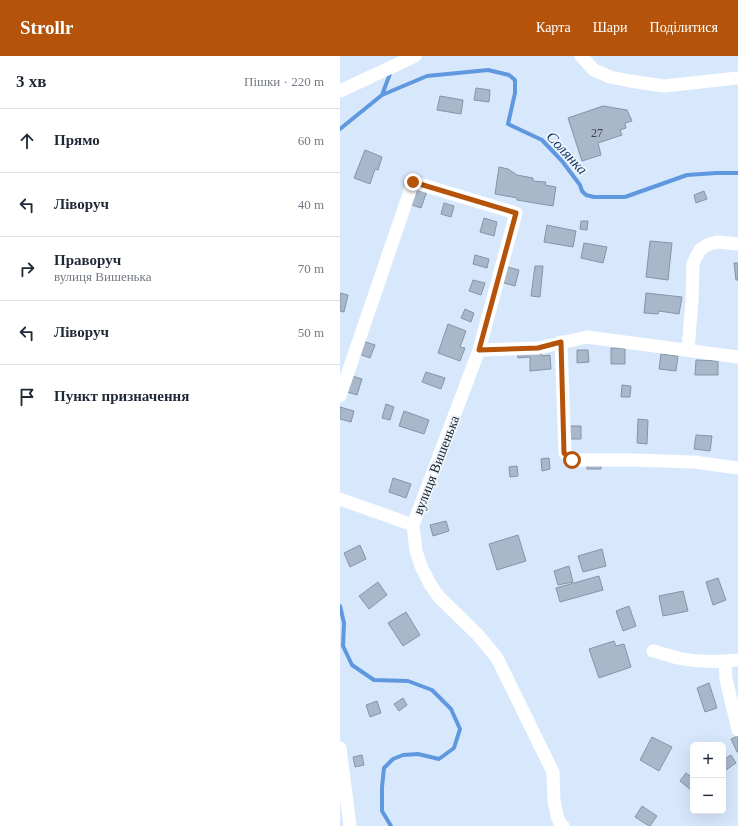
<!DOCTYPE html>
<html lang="uk">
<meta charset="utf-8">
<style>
:root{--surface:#fff;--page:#f2f2f3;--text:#1f2937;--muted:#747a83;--line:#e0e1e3;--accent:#b45309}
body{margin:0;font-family:Georgia,serif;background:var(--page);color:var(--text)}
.controls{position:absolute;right:12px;bottom:12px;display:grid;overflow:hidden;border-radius:6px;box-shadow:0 4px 16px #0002}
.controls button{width:36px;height:36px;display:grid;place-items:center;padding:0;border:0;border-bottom:1px solid var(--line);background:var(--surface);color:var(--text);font:20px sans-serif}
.stop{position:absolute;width:12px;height:12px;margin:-9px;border:3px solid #b45309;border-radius:50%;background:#fff}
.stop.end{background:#b45309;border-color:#fff;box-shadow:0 1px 4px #0008}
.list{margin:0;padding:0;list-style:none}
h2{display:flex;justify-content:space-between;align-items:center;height:52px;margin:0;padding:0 16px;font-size:17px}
h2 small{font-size:13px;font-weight:400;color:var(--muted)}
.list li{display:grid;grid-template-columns:26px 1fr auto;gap:12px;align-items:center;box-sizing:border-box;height:64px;padding:0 16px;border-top:1px solid var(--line)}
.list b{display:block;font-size:15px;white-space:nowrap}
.list p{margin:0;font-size:13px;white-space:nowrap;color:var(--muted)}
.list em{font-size:13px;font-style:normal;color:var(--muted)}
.icon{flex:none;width:22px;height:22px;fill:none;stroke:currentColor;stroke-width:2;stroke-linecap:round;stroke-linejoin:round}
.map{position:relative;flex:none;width:398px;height:770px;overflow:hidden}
header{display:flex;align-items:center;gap:24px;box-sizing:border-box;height:56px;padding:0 20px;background:var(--accent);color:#fff}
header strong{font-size:19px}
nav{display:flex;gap:22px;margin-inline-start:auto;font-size:14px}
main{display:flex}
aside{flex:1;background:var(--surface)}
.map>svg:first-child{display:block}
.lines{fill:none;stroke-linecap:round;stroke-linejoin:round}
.stream{stroke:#6098e0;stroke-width:4}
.building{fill:#a9b7ca;stroke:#8694a7}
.minor{stroke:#fff;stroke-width:13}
.route{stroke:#b45309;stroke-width:5}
.labels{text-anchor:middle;stroke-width:3.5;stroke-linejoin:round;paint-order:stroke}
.number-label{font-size:12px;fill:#3d454f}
.street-label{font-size:14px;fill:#191f26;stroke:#eef4fc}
.water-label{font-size:15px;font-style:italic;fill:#143a68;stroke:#eef4fc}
</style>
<header>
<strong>Strollr</strong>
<nav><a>Карта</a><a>Шари</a><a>Поділитися</a></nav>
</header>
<main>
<aside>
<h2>3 хв<small>Пішки · 220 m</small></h2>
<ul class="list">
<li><svg class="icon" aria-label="ahead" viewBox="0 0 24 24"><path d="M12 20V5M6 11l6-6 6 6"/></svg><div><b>Прямо</b></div><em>60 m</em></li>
<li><svg class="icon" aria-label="left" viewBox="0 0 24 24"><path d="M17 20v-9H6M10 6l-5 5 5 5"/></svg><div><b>Ліворуч</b></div><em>40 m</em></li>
<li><svg class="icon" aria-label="right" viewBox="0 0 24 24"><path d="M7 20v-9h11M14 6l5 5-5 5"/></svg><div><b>Праворуч</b><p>вулиця Вишенька</p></div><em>70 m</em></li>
<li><svg class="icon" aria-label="left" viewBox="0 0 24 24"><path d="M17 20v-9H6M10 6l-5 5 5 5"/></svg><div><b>Ліворуч</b></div><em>50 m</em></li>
<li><svg class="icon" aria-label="arrive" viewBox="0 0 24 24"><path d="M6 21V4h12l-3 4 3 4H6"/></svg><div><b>Пункт призначення</b></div></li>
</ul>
</aside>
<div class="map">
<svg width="398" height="770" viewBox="0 0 398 770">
<rect width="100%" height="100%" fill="#d8e8fc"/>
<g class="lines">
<path class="stream" d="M42 39 87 20 148 14 169 19 175 24V37L168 68 202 84 222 105 240 129 242 135 246 139 254 141H285L347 119 376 117H398
M0 73 42 39 51 15
M0 550 4 567 3 590 12 609 34 624 68 625 92 634 111 653 120 673 114 692 99 703 78 698 63 699 53 703 44 712 42 731V755L51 770"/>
</g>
<path class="building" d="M136 32 150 34 149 46 134 44Z
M100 40 123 44 121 58 97 54Z
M263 50 287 54 292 65 285 67 286 72 280 74 282 79 258 87 261 99 242 105 228 62Z
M25 94 42 101 38 114 35 113 30 128 14 122Z
M159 111 168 113 177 119 193 122V125L206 126 205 129 216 131 213 150 177 144V142L155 138Z
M74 131 87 135 81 152 69 148Z
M364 135 367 143 356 147 354 139Z
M104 147 114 150 111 161 101 158Z
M144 162 157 166 154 180 140 176Z
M241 165H248L247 174 240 173Z
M207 169 236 175 233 191 204 186Z
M310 185 332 187 328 224 306 221Z
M244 187 267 191 263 207 241 202Z
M135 199 149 203 147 212 133 208Z
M394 207H398V224H396Z
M164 210 179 214 175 230 160 226Z
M195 210H203L200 241 191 240Z
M133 224 145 227 141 239 129 235Z
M0 237 8 239 4 256 0 255Z
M306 237 342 241 339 258 319 255 318 258 304 257Z
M125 253 134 257 131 266 121 262Z
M108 268 126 275 120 291 125 292 120 305 98 297Z
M23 285 35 289 30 302 19 298Z
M271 292H285V308H271Z
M201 293 202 300 210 299 211 313 190 315V301L178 302 177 294Z
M237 294H248L249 306 237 307Z
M321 298 338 300 336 315 319 313Z
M356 304 378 305V319H355Z
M86 316 105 322 101 333 82 326Z
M12 320 22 323 17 339 7 336Z
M282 329 291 330 290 341H281Z
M46 348 54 351 50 364 42 362Z
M0 351 14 355 11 366 0 363Z
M64 355 89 364 84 378 59 370Z
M298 363 308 364 307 388 297 387Z
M227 370H241V383H227Z
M356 379 372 380 370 395 354 393Z
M209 402 210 413 202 415 201 403Z
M247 407H261V413H247Z
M177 410 178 420 170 421 169 411Z
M53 422 71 428 66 442 49 436Z
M106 465 109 475 93 480 90 469Z
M178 479 186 505 157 514 149 488Z
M20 489 26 503 10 511 4 497Z
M262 493 266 510 243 516 238 500Z
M229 510 233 526 218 529 214 515Z
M259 520 263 534 220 546 216 532Z
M378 522 386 544 373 549 366 526Z
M38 526 47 539 29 553 19 540Z
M343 535 348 555 323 560 319 540Z
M289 550 296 570 283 575 276 555Z
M66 556 80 579 63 590 48 567Z
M274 585 276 590 284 588 291 611 259 622 249 593Z
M369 627 377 652 365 656 357 632Z
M63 642 67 649 59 655 54 648Z
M37 645 41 657 30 661 26 649Z
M398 680V696H397L391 683Z
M312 681 332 691 319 715 300 704Z
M22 699 24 709 15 711 13 701Z
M391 699 396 707 386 714 383 709V704Z
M346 717 353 722V732L351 734 340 725Z
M302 750 317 760 310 770H309L295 761Z"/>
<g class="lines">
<path class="minor" d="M241 0 254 14 270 21 290 25 324 30 398 22
M0 35 75 0
M221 286 225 397 232 404H293L354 406 398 412
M139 294 198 292 247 281 398 301
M348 294 352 245 353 208 356 201 360 194 367 189 377 186 398 188
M0 340 73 126 176 157 139 294 73 469 76 495 81 510 90 528 99 541 138 579 157 602 213 716 214 744 217 760 220 767 223 770
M0 443 73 469
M313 595C321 597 330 600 338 602 357 606 379 606 398 604
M385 605 386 623 398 674
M0 692 10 770"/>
</g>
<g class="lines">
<path class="route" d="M73 126 176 157 139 294 198 292 221 286 224 397 232 404"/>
</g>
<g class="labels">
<g class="number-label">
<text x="257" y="81">27</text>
</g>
<g class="street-label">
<text transform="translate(96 409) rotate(-69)" y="5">вулиця Вишенька</text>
</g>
<g class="water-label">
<text transform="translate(227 97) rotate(47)" y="5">Солянка</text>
</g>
</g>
</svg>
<div class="controls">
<button>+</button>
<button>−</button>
</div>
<div class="stop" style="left:232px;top:404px"></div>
<div class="stop end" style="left:73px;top:126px"></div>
</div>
</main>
